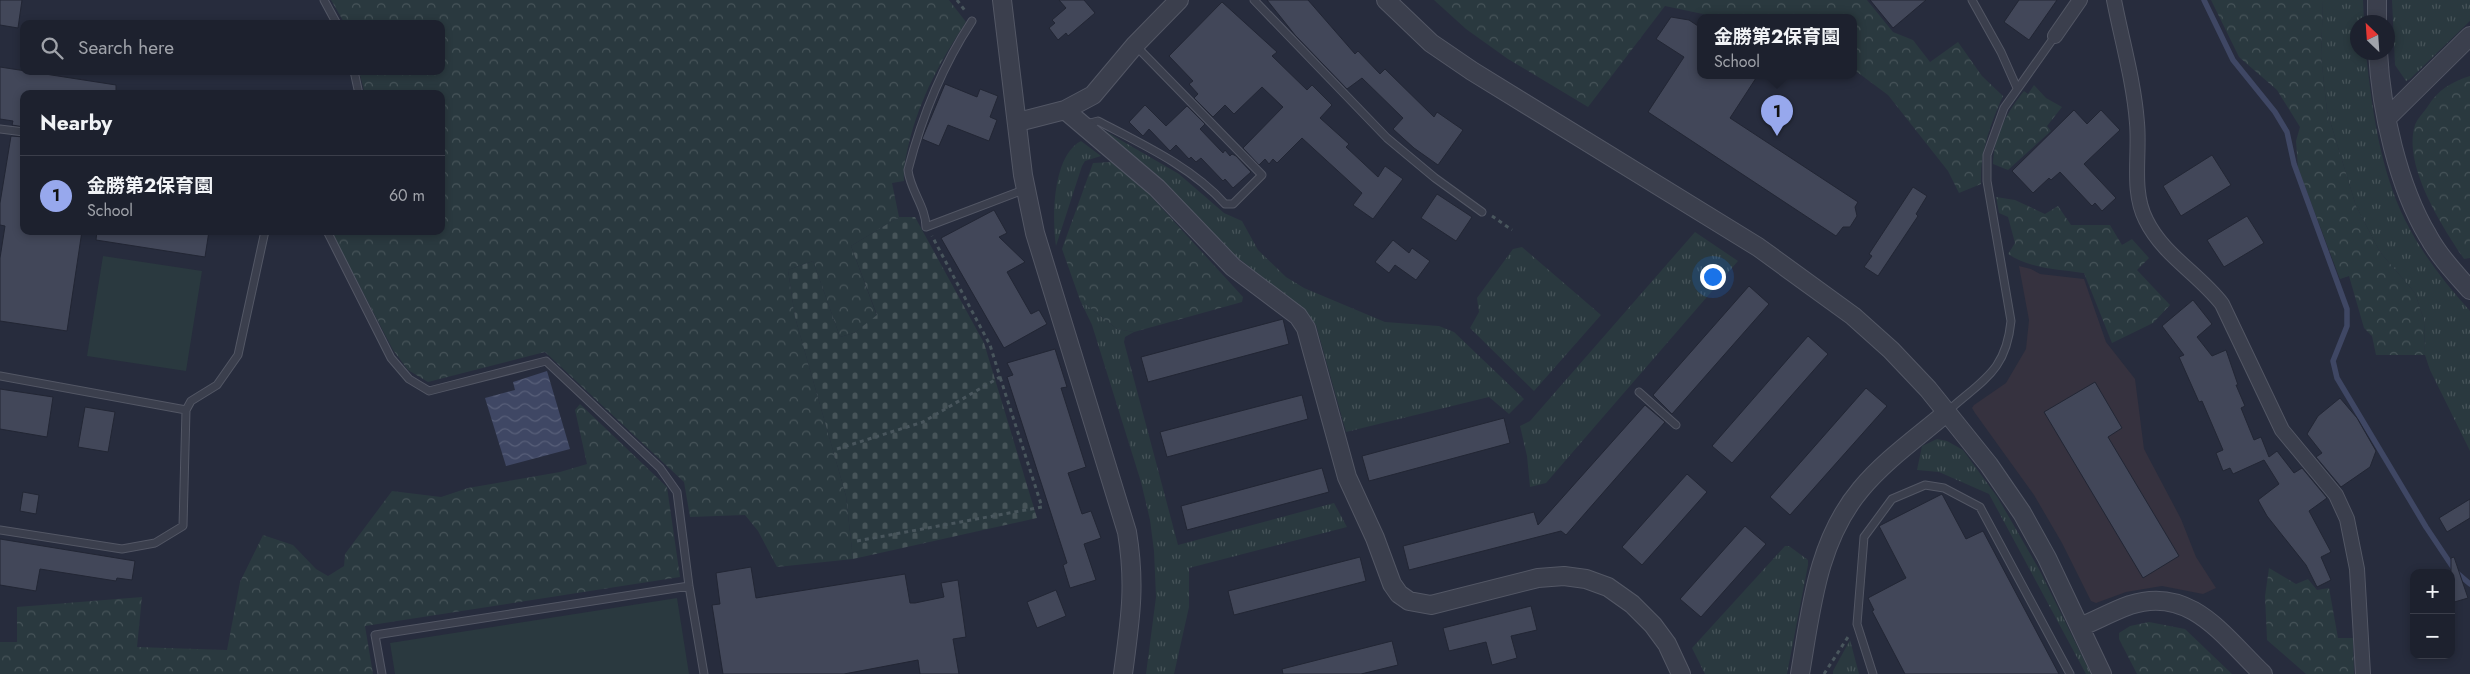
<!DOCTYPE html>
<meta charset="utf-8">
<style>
:root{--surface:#1d212e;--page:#252936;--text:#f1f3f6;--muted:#a0a3aa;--line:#3b3e4a;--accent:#97a8ed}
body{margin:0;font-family:Jost,"Noto Sans JP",sans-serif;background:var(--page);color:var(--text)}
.controls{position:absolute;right:15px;bottom:15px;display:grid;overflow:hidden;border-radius:10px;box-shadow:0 2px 8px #0003}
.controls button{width:45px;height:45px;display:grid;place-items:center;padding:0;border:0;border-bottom:1px solid var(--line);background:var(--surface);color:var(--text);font:25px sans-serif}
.compass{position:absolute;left:2350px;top:15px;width:45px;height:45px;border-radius:50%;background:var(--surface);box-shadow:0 2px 8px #0003;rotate:335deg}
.you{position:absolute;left:1712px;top:276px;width:18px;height:18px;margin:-12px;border:4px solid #fff;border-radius:50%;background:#1a73e8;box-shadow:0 0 0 8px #1a73e833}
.badge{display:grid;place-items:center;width:32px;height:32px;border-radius:50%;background:var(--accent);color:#111;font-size:16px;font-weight:700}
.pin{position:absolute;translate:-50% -41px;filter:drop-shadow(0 1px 2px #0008)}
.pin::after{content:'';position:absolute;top:26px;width:18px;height:15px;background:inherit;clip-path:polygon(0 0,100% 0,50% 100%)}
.popup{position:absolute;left:1697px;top:14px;width:160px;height:65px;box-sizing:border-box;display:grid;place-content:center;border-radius:10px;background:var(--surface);filter:drop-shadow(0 1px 4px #0005);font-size:16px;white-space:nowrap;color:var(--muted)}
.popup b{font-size:19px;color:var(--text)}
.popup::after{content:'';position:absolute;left:50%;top:100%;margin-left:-10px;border:10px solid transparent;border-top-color:var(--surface)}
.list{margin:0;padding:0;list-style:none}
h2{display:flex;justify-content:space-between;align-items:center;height:65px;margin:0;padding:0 20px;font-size:21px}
h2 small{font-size:16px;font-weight:400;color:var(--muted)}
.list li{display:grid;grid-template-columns:32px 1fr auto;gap:15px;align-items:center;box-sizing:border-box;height:80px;padding:0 20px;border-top:1px solid var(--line)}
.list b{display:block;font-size:19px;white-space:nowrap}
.list p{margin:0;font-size:16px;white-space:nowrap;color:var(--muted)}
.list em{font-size:16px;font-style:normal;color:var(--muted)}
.icon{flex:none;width:28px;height:28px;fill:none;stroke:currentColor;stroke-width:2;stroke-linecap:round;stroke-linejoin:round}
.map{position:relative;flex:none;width:2470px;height:674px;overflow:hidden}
.search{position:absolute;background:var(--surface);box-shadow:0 2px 8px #0003;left:20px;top:20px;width:425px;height:55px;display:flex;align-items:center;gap:12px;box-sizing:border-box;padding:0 18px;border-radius:10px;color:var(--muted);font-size:19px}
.panel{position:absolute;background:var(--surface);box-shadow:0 2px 8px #0003;left:20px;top:90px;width:425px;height:145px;border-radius:10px}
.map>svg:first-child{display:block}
.medical{fill:#36323f}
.grass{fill:url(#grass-tufts)}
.forest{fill:url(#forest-crowns)}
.cemetery{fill:url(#cemetery-stones)}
.garden{fill:#2a393f}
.water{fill:url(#water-waves)}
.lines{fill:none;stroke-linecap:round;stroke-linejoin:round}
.stream{stroke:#3f4764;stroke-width:5.5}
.building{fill:#424759;stroke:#222634}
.service-casing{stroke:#535765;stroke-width:9}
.minor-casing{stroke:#535765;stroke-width:16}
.tertiary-casing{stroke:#535765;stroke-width:20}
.path{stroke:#49565d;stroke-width:3;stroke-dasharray:4 4;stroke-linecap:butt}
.service{stroke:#3b3f4d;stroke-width:7}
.minor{stroke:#3b3f4d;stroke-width:14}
.tertiary{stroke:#3b3f4d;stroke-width:18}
</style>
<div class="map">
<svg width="2470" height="674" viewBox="0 0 2470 674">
<defs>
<pattern id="grass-tufts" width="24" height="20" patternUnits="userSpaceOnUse" patternTransform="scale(1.25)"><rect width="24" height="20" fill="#2a393f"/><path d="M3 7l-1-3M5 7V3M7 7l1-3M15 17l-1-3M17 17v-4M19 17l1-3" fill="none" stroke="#475459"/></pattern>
<pattern id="forest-crowns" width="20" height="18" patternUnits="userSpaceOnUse" patternTransform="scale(1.25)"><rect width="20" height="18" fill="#2a393f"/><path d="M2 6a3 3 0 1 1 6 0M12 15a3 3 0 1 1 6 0" fill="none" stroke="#475459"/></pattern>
<pattern id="cemetery-stones" width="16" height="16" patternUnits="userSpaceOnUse" patternTransform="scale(1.25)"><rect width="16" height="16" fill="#2a393f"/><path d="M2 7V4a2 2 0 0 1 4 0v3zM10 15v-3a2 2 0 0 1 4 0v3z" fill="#475459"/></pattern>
<pattern id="water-waves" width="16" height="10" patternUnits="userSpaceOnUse" patternTransform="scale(1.25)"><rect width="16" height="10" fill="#3f4764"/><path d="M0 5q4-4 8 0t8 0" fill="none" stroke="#585f79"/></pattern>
</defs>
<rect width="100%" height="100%" fill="#272c3d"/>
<path class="medical" d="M2019 266 2031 269 2040 274 2084 279 2106 342 2135 379 2144 449 2181 519 2196 557 2216 588 2203 594 2162 586 2126 592 2096 603 2091 601 2062 543 2034 495 1975 413 1972 408 1974 405 2006 383 2026 349 2029 320Z"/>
<path class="grass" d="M2323 0H2363L2364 22H2358V52L2366 53C2372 109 2380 169 2405 220 2422 254 2445 283 2470 311V451L2430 370 2425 355 2424 320 2415 293 2380 252 2356 206 2327 111 2321 56Z
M2392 0H2470V21L2410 79 2406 81 2395 65Z
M1100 128 1179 174 1224 213 1242 221 1258 250 1286 277 1304 288 1385 322 1439 326 1454 332 1524 399 1509 414 1489 397 1346 432 1316 325 1306 312 1223 246 1157 175Z
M1081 141 1101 156 1085 161 1082 166 1056 246C1052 219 1052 156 1081 141Z
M1695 232 1738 261 1546 483 1530 487 1527 456 1520 426 1530 421Z
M1522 247 1601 315 1534 391 1470 328 1479 312 1477 298 1513 249Z
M1080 300 1117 329 1134 332 1125 337 1124 342 1178 545 1334 503 1347 527 1189 568V607L1174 674H1146L1156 597 1154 551 1150 520 1141 482 1092 325Z
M1937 439 1947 441 1963 450 1998 498 2040 571 2091 674H2086L1989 494 1939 472 1917 470 1922 446Z
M1785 546H1789L1808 560V565L1787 674H1705L1692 648Z
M1850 640 1859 674H1833V671Z"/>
<path class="forest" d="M331 0H949L966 22C941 60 920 98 909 143 906 156 903 168 904 181L892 183 899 217 851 246 877 316 854 333 840 337 813 261 788 270 795 317 846 496 853 559 777 567 758 531 745 515 690 517 684 482 545 352 428 382 408 370 393 350 331 231H441V94H365L359 71H441V24H345Z
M1434 0H1867L1893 32 1913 40 1930 62 1958 42 1982 76 2003 96C1990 125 1980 152 1981 184L1959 193 1948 171 1888 95 1853 69V17H1717L1665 6 1588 107 1508 59 1466 29Z
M2211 0H2323L2321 56 2327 111 2356 206 2380 252 2415 293 2424 320 2425 355H2376L2372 336 2364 328 2349 276 2340 279 2298 168 2296 141 2300 127 2277 90 2239 57Z
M2470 76V258L2464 259C2443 228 2402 165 2415 125 2417 119 2424 112 2428 106 2438 90 2451 82 2470 76Z
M2034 85 2046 98 2062 107 2047 126 2051 131 2008 170 1993 164C1994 136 2007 112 2024 91L2028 94Z
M1111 162 1148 193 1243 297 1242 302 1134 332 1117 329 1080 300 1062 249 1093 163Z
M1996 197 2015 200 2045 214 2058 206 2071 225H2110L2122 245 2132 239 2149 258 2137 270 2170 305 2153 323 2112 343 2084 273C2058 269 2031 269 2008 254L2015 243 2008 217 1999 213Z
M580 404 667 487 680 577 365 626 373 674H0V642H17V607L142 597 137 647 227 650 240 582 263 535 293 545 316 569 328 576 344 566 345 554 392 491 441 497 468 488 560 472 587 464 575 410Z
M2269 568 2296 584 2308 579 2317 590 2329 588 2338 638H2353L2354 674H2306L2267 640 2265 596Z
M2149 622 2185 629 2232 674H2137L2119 639V633L2130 626Z"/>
<path class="cemetery" d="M899 217H915L984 343 1037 518 853 559 846 496 795 317 788 270 813 261 840 337 854 333 877 315 851 246Z"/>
<path class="garden" d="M103 256 202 271 186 371 87 356Z
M677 598 689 674H395L390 643Z"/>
<path class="water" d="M547 371 570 449 506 466 485 398 515 390 513 382Z"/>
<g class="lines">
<path class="stream" d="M2204 0 2233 60 2275 112 2287 132 2294 164 2347 309V326L2333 361 2337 378 2426 527 2456 572 2470 584"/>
</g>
<path class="building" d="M0 0H22L18 28 0 25Z
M1059 0H1084L1095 13 1068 36 1066 33 1058 40 1049 28 1055 23 1052 20 1066 8Z
M1267 0H1308L1355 54 1358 51 1380 74 1385 69 1434 117 1437 112 1463 130 1438 165 1414 148 1393 129 1403 118 1362 78 1347 89 1295 35Z
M1870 0H1926L1893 28Z
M2019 0H2057L2029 40 2004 22Z
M1222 2 1277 52 1272 56 1307 90 1312 85 1332 105 1320 118 1349 144 1346 147 1378 177 1385 166 1403 179 1373 219 1353 205 1362 193 1302 138 1277 163 1273 159 1269 164 1265 159 1259 165 1243 148 1283 107 1262 87 1234 114 1225 105 1213 117 1194 98 1198 94 1189 84 1193 81 1169 56Z
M1671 17 1689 20 1701 28V75H1758L1730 118 1858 202 1855 207 1857 216 1850 227H1843L1836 236 1648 112 1684 57 1656 39Z
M0 67 116 85V94H24V127L12 125 13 121 0 119Z
M945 84 977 97 980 89 998 96 990 117 997 120 989 141 948 125 939 146 922 139Z
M1145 105 1166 126 1187 106 1205 124 1200 129 1223 153 1225 150 1230 156 1232 154 1236 156 1251 172 1233 188 1225 179 1223 181 1201 158 1196 162 1191 157 1189 159 1176 145 1170 151 1149 129 1143 136 1129 122Z
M2074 110 2087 124 2101 110 2120 130 2084 164 2116 198 2102 211 2095 203 2092 206 2060 172 2051 180 2049 178 2033 193 2012 171Z
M11 136 24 137V231H82L67 331 0 321V258L5 226 0 225V203Z
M2212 155 2231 185 2181 216 2163 186Z
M1913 187 1927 196 1916 214 1918 216 1878 276 1864 267 1872 256 1869 254Z
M1437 194 1472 217 1456 241 1421 218Z
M994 210 1007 233 999 237 1025 262 1007 272 1031 314 1039 310 1047 324 1004 348 941 238Z
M2247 216 2264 243 2224 267 2207 240Z
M97 231H209L205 257 96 240Z
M1393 240 1409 253 1412 248 1430 261 1416 280 1395 265 1389 273 1375 262Z
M1749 286 1769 304 1672 414 1653 395Z
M2193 300 2212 324 2197 337 2212 356 2226 350 2238 385H2236L2245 406 2241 408 2254 440 2261 437 2269 457 2277 451 2294 473 2302 468 2327 498 2309 511 2331 552 2321 557 2331 580 2317 587 2306 565 2267 516 2258 500 2279 484 2264 460 2233 474 2230 468 2223 471 2216 453 2223 450 2202 401 2199 402 2179 357 2184 355 2162 326Z
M1283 319 1289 344 1148 382 1141 357Z
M1808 336 1828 354 1732 463 1712 446Z
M1055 349 1067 387 1061 388 1086 467 1068 473 1082 514 1091 511 1101 538 1084 544 1096 580 1070 588 1063 565 1067 563 1007 377 1013 375 1007 363Z
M2095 382 2122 428 2108 437 2179 556 2143 578 2044 412Z
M1866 388 1887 406 1790 515 1770 497Z
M0 389 53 397 47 437 0 429Z
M1302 395 1308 419 1167 457 1160 432Z
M2340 398 2357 418 2376 451 2370 467 2341 487 2316 457 2322 453 2307 434 2318 416Z
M1645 405 1665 422 1566 535 1561 531 1409 570 1403 546 1534 512 1538 525Z
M85 407 115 412 108 452 78 447Z
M1504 418 1510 443 1369 481 1362 456Z
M1322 468 1329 492 1187 530 1181 506Z
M1687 474 1707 492 1642 565 1622 547Z
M23 492 39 495 36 514 20 511Z
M1942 494 1966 539 1983 531 2059 674H1905L1872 611 1874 610 1868 598 1906 578 1879 526Z
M2470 499V518L2447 532 2439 518Z
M1745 526 1766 544 1701 617 1680 599Z
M0 539 135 561 132 580 117 578 116 581 40 569 36 591 0 585Z
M1360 557 1366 581 1234 615 1228 591Z
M2454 557 2468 598 2451 603V558Z
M751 567 756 598 905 574 910 603H915L944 597 941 583 958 580 966 637 953 639 959 674H920L918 660 844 674H723L712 605 720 604 716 573Z
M1056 590 1066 616 1037 628 1027 602Z
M1531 606 1537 630 1511 636 1517 658 1492 665 1486 642 1449 651 1443 628Z
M1392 641 1398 665 1361 674H1283L1282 669Z"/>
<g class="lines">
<defs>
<path id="service" d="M324 0 337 24
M1254 0 1387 138 1435 178 1482 212
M1972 0 2001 52 2017 88
M972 21C941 68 922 116 908 170 910 190 926 207 926 227L1026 189
M354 71 359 94
M1086 124 1098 121C1142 144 1192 167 1225 204H1233L1262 175 1135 45
M0 129 24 132
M327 231 391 358 409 379 429 391 546 361 660 468 677 492 689 586 704 674
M0 376 186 410 191 401 217 385 238 355 265 231
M1639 392 1676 425
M1948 411C1982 380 2006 372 2011 321L1987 181V155L2004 108 2055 36
M0 530 122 549 155 543 183 526 186 410
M382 674 375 635 689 586
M1873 674 1857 624 1864 537 1892 499 1925 485 1944 488 1980 507 2070 674"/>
<path id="minor" d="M2114 0C2122 41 2134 82 2137 123 2140 155 2131 191 2146 220 2163 255 2199 274 2222 304L2282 430 2336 495 2347 519 2357 569 2363 674
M2055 36 2080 0"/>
<path id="tertiary" d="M1002 0 1023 175 1035 233 1127 532C1136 586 1130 621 1123 674
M1386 0 1431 43 1472 71 1758 247 1853 316 1891 350 1928 389 1989 465 2022 513 2047 558 2102 674
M2377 0V22
M2378 52C2381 110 2398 186 2428 236 2439 256 2455 273 2470 290
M1065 110 1157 188 1233 267 1298 316 1306 328 1347 477 1375 538 1392 584 1399 594 1409 601 1431 605 1538 578 1564 576 1586 579 1608 587 1632 604 1653 625 1667 644 1681 674
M2387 118 2470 36
M1018 122 1065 110 1093 95 1135 45 1179 0
M2080 627C2097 620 2113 611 2130 605 2191 585 2224 637 2263 674
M1800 674C1811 610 1817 541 1861 489 1885 460 1918 437 1946 413"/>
</defs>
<use href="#service" class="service-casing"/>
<use href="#minor" class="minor-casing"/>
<use href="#tertiary" class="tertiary-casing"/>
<path class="path" d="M957 0 966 12
M1492 216 1512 230
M837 449 923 422 1000 377 990 345 932 236
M857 541 1042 507 1000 377
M1824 674 1848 637"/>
<use href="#service" class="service"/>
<use href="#minor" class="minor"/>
<use href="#tertiary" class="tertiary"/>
</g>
</svg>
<div class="controls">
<button>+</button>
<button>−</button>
</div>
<svg class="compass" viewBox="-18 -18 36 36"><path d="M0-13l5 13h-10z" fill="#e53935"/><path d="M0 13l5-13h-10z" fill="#a0a3aa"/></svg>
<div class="you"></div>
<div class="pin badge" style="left:1777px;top:136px">1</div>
<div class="popup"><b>金勝第２保育園</b>School</div>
<div class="search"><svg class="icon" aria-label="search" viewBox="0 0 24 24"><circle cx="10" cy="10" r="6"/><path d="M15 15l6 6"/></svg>Search here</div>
<section class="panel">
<h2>Nearby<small></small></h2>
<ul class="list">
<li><span class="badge">1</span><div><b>金勝第２保育園</b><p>School</p></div><em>60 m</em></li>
</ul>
</section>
</div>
